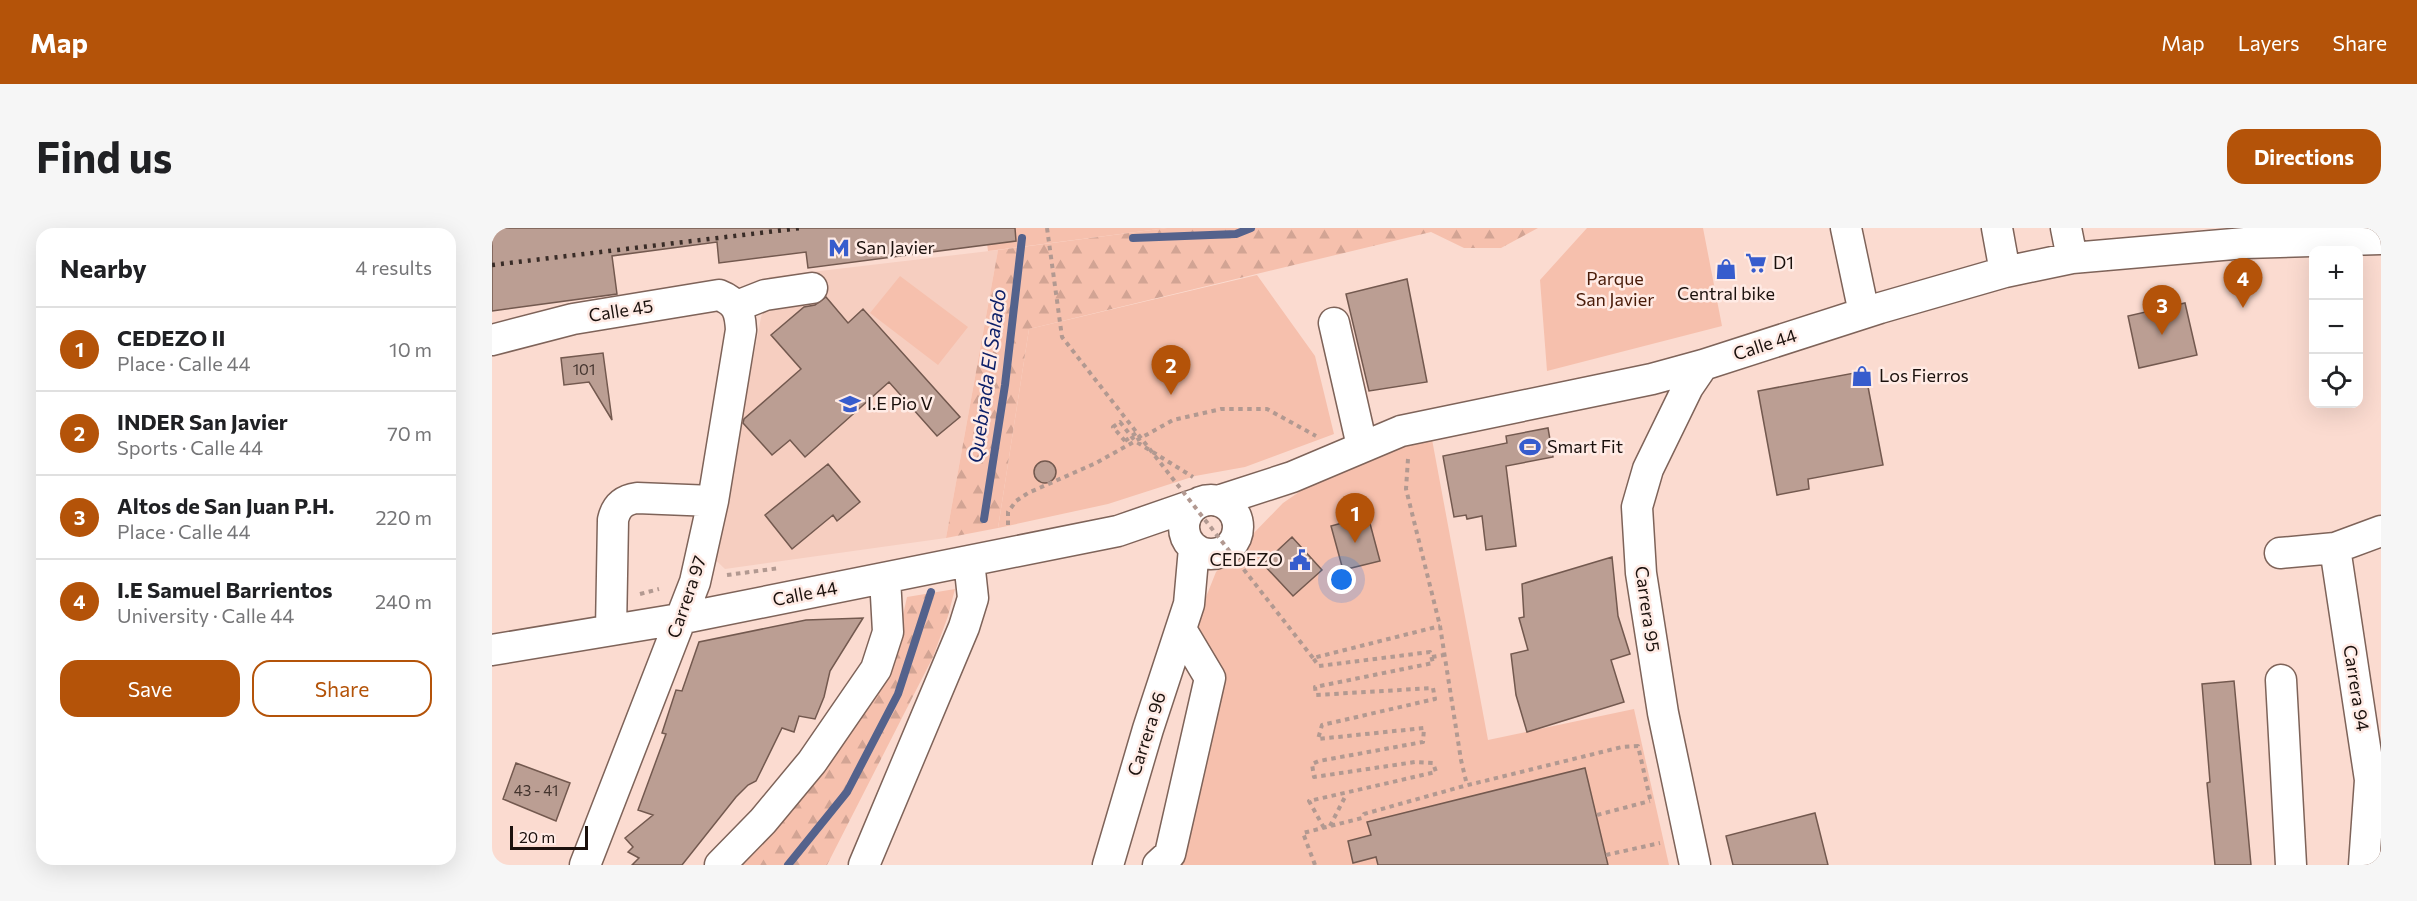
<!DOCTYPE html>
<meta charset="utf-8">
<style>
:root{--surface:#fff;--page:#f6f6f6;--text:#202124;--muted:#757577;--line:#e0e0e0;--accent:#b45309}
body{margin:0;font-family:Commissioner,sans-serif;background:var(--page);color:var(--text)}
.controls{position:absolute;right:18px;top:18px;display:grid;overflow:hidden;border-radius:12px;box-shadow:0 6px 24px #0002}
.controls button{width:54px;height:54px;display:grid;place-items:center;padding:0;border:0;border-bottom:2px solid var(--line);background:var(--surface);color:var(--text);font:30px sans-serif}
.scale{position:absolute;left:18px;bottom:15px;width:78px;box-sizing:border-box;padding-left:6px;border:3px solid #1b110d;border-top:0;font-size:16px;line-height:21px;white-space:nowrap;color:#1b110d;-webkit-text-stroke:4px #ffebe5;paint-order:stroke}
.you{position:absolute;left:850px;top:352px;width:21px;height:21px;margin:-15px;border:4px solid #fff;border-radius:50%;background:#1a73e8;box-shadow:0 0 0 9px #1a73e833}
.badge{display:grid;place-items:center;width:39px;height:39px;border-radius:50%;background:var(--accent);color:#fff;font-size:20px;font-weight:700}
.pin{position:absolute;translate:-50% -50px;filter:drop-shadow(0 2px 3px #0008)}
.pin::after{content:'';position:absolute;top:32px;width:21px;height:18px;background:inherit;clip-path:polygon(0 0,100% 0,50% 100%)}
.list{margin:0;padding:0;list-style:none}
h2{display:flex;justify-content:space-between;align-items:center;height:78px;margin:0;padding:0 24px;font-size:26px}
h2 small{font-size:20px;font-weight:400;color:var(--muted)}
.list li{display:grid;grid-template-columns:39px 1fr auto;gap:18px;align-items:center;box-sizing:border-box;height:84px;padding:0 24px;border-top:2px solid var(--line)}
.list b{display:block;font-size:22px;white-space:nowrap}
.list p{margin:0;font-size:20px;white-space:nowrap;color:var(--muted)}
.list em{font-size:20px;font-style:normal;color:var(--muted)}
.actions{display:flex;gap:12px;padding:18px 24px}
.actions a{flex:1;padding:14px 0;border:2px solid var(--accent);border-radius:18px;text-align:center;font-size:21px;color:var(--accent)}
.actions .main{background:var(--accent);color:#fff}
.icon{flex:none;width:33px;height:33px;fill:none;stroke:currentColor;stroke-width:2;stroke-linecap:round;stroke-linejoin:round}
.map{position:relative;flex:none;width:1889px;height:637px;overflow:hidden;border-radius:18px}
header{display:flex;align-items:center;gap:36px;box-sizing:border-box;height:84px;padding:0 30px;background:var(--accent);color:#fff}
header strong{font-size:28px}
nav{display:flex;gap:33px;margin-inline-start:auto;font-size:21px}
.intro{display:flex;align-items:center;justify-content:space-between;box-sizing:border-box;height:144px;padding:0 36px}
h1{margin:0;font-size:42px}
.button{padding:15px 27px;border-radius:18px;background:var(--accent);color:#fff;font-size:21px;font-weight:700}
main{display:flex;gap:36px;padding:0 36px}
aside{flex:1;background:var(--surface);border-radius:18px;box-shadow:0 6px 24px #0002}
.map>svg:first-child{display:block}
.built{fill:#f6cec0}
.green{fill:#f6c0ad}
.forest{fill:url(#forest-firs)}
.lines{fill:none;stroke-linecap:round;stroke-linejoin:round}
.stream{stroke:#54628c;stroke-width:8}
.building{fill:#bb9e93;stroke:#73594f;stroke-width:1.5}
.minor-casing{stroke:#7e6359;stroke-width:33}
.path{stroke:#b29991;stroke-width:4;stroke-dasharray:4.5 4.5;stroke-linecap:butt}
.minor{stroke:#fff;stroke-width:30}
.rail{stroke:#392c27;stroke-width:4.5;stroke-dasharray:3 6;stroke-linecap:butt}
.path-bridge{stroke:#b29991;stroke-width:4;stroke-dasharray:4.5 4.5;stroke-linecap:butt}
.labels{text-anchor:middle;stroke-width:5;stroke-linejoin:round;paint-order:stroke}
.number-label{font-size:15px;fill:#43342e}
.poi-label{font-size:18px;fill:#1b110d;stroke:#ffebe5;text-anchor:start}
.park-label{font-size:18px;fill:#491b08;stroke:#ffebe5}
.street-label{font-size:18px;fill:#1b110d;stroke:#ffebe5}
.water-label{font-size:20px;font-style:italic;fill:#0e2169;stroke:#ffebe5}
</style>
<header>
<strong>Map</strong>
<nav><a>Map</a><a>Layers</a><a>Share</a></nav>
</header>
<div class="intro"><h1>Find us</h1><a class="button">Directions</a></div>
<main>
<aside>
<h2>Nearby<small>4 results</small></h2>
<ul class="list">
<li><span class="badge">1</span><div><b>CEDEZO II</b><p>Place · Calle 44</p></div><em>10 m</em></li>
<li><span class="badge">2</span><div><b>INDER San Javier</b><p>Sports · Calle 44</p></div><em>70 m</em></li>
<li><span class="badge">3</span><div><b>Altos de San Juan P.H.</b><p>Place · Calle 44</p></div><em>220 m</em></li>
<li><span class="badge">4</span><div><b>I.E Samuel Barrientos</b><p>University · Calle 44</p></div><em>240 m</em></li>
</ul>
<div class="actions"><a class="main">Save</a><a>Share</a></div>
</aside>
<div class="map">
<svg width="1889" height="637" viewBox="0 0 1889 637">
<defs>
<pattern id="forest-firs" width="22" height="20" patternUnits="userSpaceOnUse" patternTransform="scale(1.5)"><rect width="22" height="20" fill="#f6c0ad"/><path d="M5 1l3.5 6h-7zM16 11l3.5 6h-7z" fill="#d2a494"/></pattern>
</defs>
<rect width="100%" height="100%" fill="#fbdbd0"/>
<path class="built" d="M506 22 454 310 233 341 216 325 249 192 277 49Z"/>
<path class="green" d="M675 0 496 23 493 1 500 0Z
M1095 0H1211L1230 98 1055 143 1048 52Z
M765 47 823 128 842 206 753 239 703 248 616 276 506 300 537 101Z
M408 48 476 99 446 137 378 85Z
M939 206 996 512 1142 481 1177 637H689L725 486 709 444 688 434 724 344 791 275 826 251Z"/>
<path class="forest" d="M675 0H1046L1009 20H972L939 4 537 101 506 300 454 310 506 22Z
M463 361 456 388 441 429 335 637H243L407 405 415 369Z"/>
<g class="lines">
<path class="stream" d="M641 10 744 6 759 0
M492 291 513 157 530 10
M296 637 355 564 406 466 439 364"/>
</g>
<path class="building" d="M0 0H523L524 13 316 40 314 24 227 35 225 14 120 28 125 66 0 83Z
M915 51 935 154 877 163 854 66Z
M334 69 356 95 371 81 468 189 445 208 397 154 313 229 298 212 280 227 251 195 252 191 309 141 279 107 312 79 323 77Z
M1693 75 1705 127 1647 140 1636 88Z
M111 125 120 192 97 154 72 157 69 130Z
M1373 143 1391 237 1316 251 1317 261 1285 267 1266 163Z
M1056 200 1061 229 1014 238 1024 318 994 322 990 288 975 291 974 287 962 289 951 228 1015 215 1014 208Z
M542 244a11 11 0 1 1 22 0a11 11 0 1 1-22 0Z
M336 236 368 274 345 293 341 287 300 321 273 287Z
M876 288 888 333 851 342 839 298Z
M800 309 830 342 801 368 771 336Z
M1120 329 1126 388 1138 426 1119 432 1132 474 1035 504 1024 467 1019 426 1036 422 1027 390 1032 389 1030 356Z
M371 390 338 443 332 469 323 491 307 488 302 504 290 500 264 553 256 557 244 569 190 637H140L147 630 136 624 141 619 133 610 161 587 146 582 174 506 170 505 184 462 190 463 207 414 314 392Z
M1742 453 1759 637H1723L1715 555 1718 554 1710 456Z
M24 535 78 555 64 593 11 571Z
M1093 540 1116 637H886L884 629 861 635 856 613 879 607 875 594Z
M1323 585 1336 637H1241L1234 608Z"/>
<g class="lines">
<defs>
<path id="minor" d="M1354 0 1372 85
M1505 0 1513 44
M1574 0 1580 30
M245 78 273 67 320 60
M842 95 870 218
M0 112 81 91 227 67C245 74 248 83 249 102L221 273 203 354 93 637
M692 299a27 27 0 1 1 54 0a27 27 0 1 1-54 0Z
M726 273 800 249 909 203 1160 151 1211 137 1388 80 1513 44 1580 30 1753 15 1889 11
M1843 320 1878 552 1872 637
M1788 325 1843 320 1889 303
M119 402 121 292C124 278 131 272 145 270L221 273
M0 422 187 391 626 303 704 276
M1789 452 1799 637
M228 637 271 593 320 534 384 441 396 404 393 350
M372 637 472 399 481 370 477 333
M616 637 656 501 697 376 702 320
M666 637 678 626 718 450 690 403
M1203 637 1171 485 1149 345 1145 279 1156 241 1196 159 1211 137"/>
</defs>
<use href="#minor" class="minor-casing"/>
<path class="path" d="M633 213 621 199 628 194 643 213 701 249
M916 231 914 261 948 398 969 532 975 557
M516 297V284L524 273 536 265 604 235 681 192 729 181H775L824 208
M235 347 288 340
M148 366 167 361
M940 429 952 427
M1105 587 1158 573
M838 598 854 567
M832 600 817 573 944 544 941 535 923 534 822 549 820 536 827 533 931 514 932 500 826 511 830 497 943 471 941 460 824 467 823 459 941 435 938 424 827 438 821 430 948 398
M1114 627 1168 615
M823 637 811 605 870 590 872 586 972 558 1130 519 1146 518 1159 575"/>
<use href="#minor" class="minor"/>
<path class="rail" d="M0 37 309 0"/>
<path class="path-bridge" d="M555 0 570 109 821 430
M633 213 644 205"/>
</g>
<defs>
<symbol id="metro-bare" viewBox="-9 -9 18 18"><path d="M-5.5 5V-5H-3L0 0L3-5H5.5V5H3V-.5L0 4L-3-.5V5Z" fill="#375ccd" stroke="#ffebe5" stroke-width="2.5" paint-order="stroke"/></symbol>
<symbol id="supermarket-bare" viewBox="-9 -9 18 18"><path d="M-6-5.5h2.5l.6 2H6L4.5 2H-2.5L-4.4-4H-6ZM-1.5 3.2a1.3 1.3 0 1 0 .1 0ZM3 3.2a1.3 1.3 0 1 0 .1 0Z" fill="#375ccd" stroke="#ffebe5" stroke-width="2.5" paint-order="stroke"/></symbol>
<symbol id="shop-bare" viewBox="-9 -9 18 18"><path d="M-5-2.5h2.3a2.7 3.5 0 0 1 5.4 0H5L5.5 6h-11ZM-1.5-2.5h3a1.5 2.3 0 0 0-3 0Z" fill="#375ccd" stroke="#ffebe5" stroke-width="2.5" paint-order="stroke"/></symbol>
<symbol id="university-bare" viewBox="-9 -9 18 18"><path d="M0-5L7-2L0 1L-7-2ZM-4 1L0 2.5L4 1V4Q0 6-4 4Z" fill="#375ccd" stroke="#ffebe5" stroke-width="2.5" paint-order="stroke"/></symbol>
<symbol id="stadium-bare" viewBox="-9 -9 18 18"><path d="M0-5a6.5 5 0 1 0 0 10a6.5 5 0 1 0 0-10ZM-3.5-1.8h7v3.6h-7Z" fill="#375ccd" stroke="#ffebe5" stroke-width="2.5" paint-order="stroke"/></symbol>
<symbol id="civic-bare" viewBox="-9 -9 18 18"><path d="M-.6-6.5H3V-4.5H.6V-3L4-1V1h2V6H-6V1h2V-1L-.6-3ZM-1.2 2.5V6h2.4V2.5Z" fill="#375ccd" stroke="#ffebe5" stroke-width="2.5" paint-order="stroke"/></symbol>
</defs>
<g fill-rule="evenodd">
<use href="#metro-bare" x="332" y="5" width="30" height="30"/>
<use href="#supermarket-bare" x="1249" y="20" width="30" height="30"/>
<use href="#shop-bare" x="1219" y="26" width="30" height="30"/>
<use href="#shop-bare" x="1355" y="133" width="30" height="30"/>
<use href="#university-bare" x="343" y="161" width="30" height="30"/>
<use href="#stadium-bare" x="1023" y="204" width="30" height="30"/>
<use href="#civic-bare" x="793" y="317" width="30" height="30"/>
</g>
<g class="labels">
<g class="number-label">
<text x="92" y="147">101</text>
<text x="44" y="568">43 - 41</text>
</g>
<g class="poi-label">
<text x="364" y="26">San Javier</text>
<text x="1281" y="41">D1</text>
<text x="1234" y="72" text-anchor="middle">Central bike</text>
<text x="1387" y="154">Los Fierros</text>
<text x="375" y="182">I.E Pio V</text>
<text x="1055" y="225">Smart Fit</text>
<text x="791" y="338" text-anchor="end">CEDEZO</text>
</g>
<g class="park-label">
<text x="1123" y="57">Parque<tspan x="1123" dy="21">San Javier</tspan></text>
</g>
<g class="street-label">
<text transform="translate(129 83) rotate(-9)" y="6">Calle 45</text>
<text transform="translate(1273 117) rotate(-18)" y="6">Calle 44</text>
<text transform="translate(313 366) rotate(-11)" y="6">Calle 44</text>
<text transform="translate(195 369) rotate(-71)" y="6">Carrera 97</text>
<text transform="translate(1155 381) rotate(82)" y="6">Carrera 95</text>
<text transform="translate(1864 460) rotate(81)" y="6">Carrera 94</text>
<text transform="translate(655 506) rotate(-72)" y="6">Carrera 96</text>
</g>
<g class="water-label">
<text transform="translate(495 148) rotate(-82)" y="7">Quebrada El Salado</text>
</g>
</g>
</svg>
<div class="controls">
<button>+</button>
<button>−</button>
<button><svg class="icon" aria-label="locate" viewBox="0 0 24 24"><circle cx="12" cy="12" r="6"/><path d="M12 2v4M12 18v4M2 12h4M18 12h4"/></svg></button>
</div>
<div class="scale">20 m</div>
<div class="you"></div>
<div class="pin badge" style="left:863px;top:315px">1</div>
<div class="pin badge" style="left:679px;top:167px">2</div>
<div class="pin badge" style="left:1670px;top:107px">3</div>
<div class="pin badge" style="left:1751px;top:80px">4</div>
</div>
</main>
